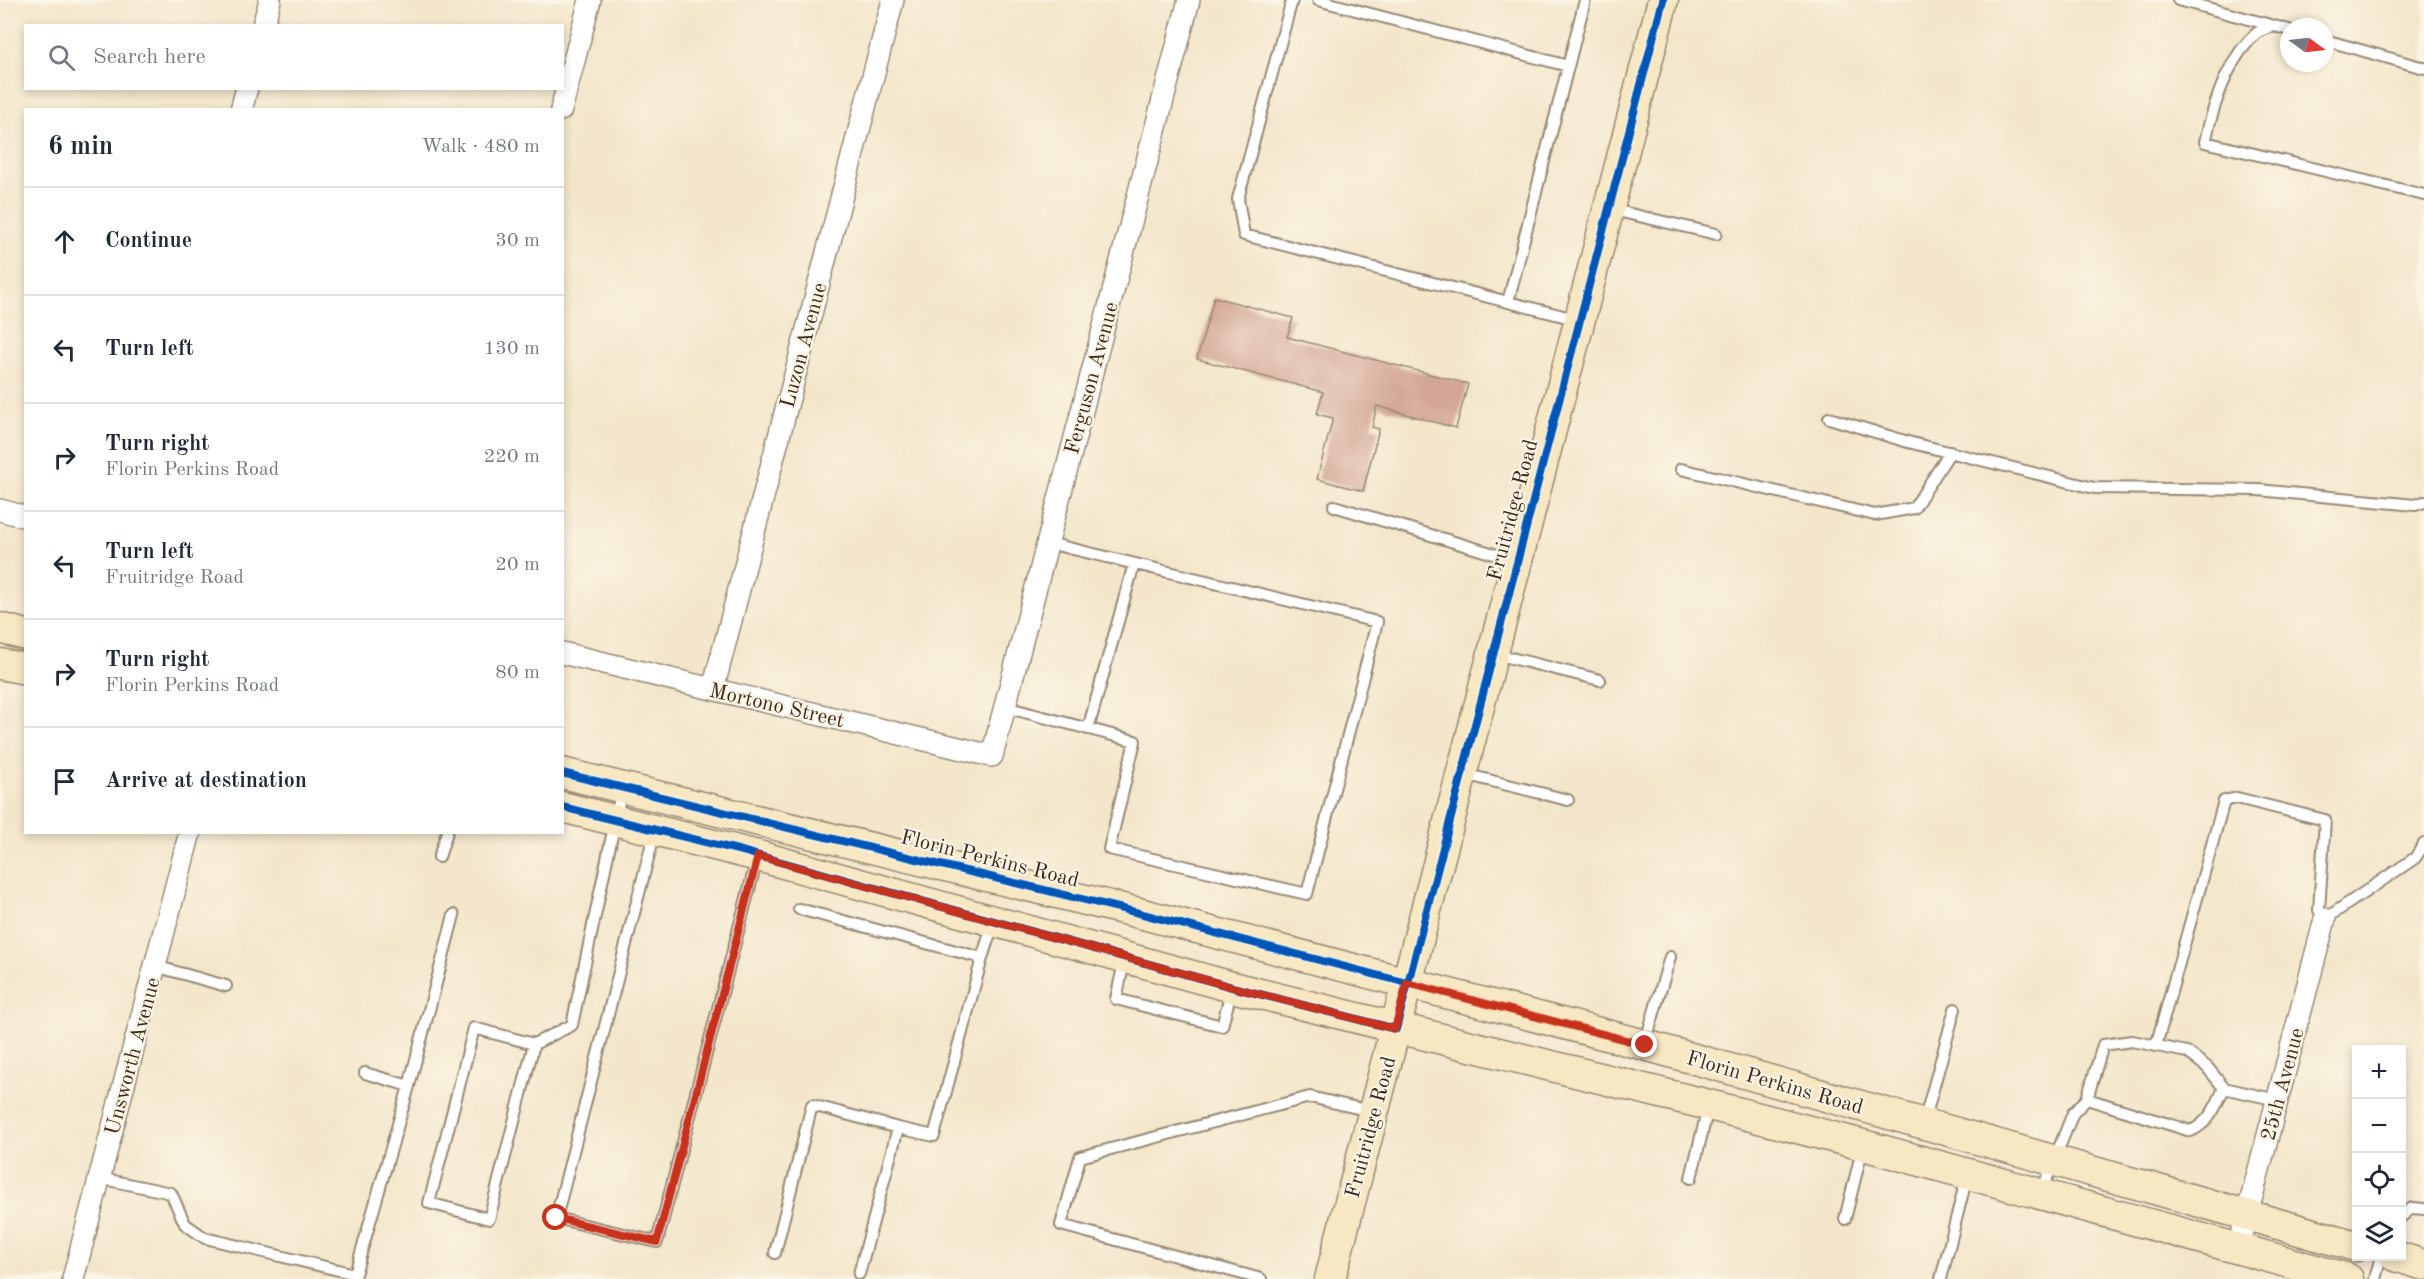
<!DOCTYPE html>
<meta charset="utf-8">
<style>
:root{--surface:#fff;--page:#f2f2f3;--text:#1f2937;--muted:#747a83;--line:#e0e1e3}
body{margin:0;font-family:"Old Standard TT",serif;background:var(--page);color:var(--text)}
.controls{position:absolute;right:18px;bottom:18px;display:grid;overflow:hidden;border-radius:0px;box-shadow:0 3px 9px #0003}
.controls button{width:54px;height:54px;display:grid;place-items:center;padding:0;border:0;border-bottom:2px solid var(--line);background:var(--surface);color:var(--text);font:30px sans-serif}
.compass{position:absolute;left:2280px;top:18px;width:54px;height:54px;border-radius:50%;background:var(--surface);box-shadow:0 3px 9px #0003;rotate:105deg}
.stop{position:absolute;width:18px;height:18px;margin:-14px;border:4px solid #c8321e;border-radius:50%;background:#fff}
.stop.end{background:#c8321e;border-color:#fff;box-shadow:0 2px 6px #0008}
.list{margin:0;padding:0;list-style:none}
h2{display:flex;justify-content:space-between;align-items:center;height:78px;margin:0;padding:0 24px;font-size:26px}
h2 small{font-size:20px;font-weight:400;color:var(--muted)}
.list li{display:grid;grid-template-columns:39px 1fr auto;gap:18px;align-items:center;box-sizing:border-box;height:108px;padding:0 24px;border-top:2px solid var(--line)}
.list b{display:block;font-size:22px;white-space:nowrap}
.list p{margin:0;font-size:20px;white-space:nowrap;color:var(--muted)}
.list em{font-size:20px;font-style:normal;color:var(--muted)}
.icon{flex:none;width:33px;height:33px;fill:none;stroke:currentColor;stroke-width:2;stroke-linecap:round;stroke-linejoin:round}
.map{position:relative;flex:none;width:2424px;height:1279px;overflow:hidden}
.search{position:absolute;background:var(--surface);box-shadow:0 3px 9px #0003;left:24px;top:24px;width:540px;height:66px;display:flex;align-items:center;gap:15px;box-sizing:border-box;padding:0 21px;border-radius:0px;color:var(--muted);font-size:22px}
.panel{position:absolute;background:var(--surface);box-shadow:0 3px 9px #0003;left:24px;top:108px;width:540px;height:726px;border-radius:0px}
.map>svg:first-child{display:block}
.building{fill:#d3a594}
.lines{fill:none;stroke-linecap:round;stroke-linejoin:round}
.lane-casing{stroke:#978874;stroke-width:14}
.street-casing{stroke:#978874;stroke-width:24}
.secondary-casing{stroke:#978874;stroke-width:33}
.lane{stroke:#fff;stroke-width:10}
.street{stroke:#fff;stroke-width:21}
.secondary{stroke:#f7e8c3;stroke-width:30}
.cycleway-casing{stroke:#fcf5e5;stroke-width:11}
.cycleway{stroke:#0057b8;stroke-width:8}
.route{stroke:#c8321e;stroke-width:8}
.labels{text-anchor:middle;stroke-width:4.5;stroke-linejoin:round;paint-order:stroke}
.street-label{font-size:21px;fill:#3b2a1e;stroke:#fcf5e5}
</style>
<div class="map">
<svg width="2424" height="1279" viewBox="0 0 2424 1279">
<rect width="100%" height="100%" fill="#fcf5e5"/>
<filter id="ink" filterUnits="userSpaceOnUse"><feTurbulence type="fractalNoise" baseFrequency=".0167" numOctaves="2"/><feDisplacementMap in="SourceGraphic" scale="12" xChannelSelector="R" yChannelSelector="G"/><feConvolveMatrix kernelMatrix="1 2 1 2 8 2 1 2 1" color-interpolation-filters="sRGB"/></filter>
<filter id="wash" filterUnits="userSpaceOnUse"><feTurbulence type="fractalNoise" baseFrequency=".008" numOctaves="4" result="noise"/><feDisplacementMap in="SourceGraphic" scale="24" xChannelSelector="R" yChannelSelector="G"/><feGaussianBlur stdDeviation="1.35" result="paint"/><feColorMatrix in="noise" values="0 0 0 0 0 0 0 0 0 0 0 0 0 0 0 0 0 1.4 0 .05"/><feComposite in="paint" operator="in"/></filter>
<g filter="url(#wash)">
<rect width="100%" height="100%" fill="#f3e6ca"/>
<g id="blocks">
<path class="building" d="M1214 297 1293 318 1287 337 1468 384 1456 428 1377 406 1372 427 1379 429 1363 491 1317 479 1333 418 1317 414 1323 392 1197 359Z"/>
</g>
</g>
<g filter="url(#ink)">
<use href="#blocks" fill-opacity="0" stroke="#978874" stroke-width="1.5"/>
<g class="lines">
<defs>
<path id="lane" d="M1292 0 1238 199 1244 235 1579 320
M1318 0 1568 66
M2178 0 2289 30
M2274 26C2269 28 2262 29 2257 33 2228 57 2213 106 2205 142L2424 195
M2325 40 2424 68
M1609 209 1716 234
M1508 302 1585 0
M1829 418 1908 442 2094 488 2258 490 2415 505 2424 502
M1681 469 1875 515 1914 508 1950 452
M1334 506 1514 560
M1495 654 1600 680
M1005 707 1135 741 1109 849 1307 894 1377 622 1048 543
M1088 729 1134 564
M1464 774 1568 800
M655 831 556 1218 657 1242 757 859
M439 857 447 832
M799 909 982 958 993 924
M1125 958 1116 999 1222 1026 1232 988
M155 966 226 986
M474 1028 534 1044 489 1219 429 1203Z
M534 1044 572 1025 622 788
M1645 1044 1670 957
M2156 1046 2224 801 2237 798 2325 820 2319 910 2325 919 2415 858 2424 844
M409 1086 454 915
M2087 1099 2103 1045 2132 1041 2187 1052 2207 1067 2224 1088
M1924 1122 1955 1009
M99 1178 171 1193 185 1224 205 1238 355 1274 409 1086 365 1073
M1691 1178 1708 1108
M2041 1193 2073 1113 2087 1099 2191 1131C2210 1122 2216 1106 2224 1088L2277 1100
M2402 1216 2412 1208 2424 1209
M1845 1219 1863 1146
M775 1253 812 1105 898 1128
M859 1274 898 1128 934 1136 982 958
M1261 1279 1061 1225 1080 1157 1310 1097 1370 1111
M1941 1279 1967 1176
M2375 1279 2381 1256"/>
<path id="street" d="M263 26 270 0
M241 110 247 88
M561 110 590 0
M0 510 26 517
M562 653 992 756 1189 0
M713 689 893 0
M2238 1249 2325 919
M73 1279 190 832"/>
<path id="secondary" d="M0 628 26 635
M0 664 26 669
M562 773 1135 912 1645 1045 2356 1246
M562 807 758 856 1232 987 1709 1105 1863 1145 2348 1279
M2395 1256 2424 1265
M1330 1279 1663 0"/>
</defs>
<use href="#lane" class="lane-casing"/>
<use href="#street" class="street-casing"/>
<use href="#secondary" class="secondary-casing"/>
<use href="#lane" class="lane"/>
<use href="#street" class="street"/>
<use href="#secondary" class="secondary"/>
<defs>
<path id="cycleway" d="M562 773 1135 912 1407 983
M562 807 742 851 1232 987 1396 1029 1663 0"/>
</defs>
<use href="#cycleway" class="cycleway-casing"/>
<use href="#cycleway" class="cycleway"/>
</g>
</g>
<g class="lines" filter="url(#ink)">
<path class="route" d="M556 1218 657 1242 758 856 1232 987 1395 1029 1407 983 1645 1045"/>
</g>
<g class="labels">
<g class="street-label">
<text transform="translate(803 345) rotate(-75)" y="7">Luzon Avenue</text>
<text transform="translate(1091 378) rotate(-75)" y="7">Ferguson Avenue</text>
<text transform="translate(1512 510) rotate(-75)" y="7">Fruitridge Road</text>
<text transform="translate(777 705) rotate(13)" y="7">Mortono Street</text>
<text transform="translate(990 858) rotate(14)" y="7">Florin Perkins Road</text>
<text transform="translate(132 1056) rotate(-75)" y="7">Unsworth Avenue</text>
<text transform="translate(1775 1082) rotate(16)" y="7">Florin Perkins Road</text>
<text transform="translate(2282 1084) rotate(-75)" y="7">25th Avenue</text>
<text transform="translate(1370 1127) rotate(-75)" y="7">Fruitridge Road</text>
</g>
</g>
</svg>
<div class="controls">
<button>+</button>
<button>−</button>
<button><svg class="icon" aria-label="locate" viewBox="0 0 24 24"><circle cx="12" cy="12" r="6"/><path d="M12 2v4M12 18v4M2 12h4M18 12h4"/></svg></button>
<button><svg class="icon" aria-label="layers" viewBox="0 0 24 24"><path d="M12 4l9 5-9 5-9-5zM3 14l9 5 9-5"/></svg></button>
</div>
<svg class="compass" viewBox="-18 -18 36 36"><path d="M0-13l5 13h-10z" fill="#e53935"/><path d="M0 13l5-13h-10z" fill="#747a83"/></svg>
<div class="stop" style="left:556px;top:1218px"></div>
<div class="stop end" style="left:1645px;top:1045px"></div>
<div class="search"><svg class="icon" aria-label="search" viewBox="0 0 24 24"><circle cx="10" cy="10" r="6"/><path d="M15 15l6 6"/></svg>Search here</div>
<section class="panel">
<h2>6 min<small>Walk · 480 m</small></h2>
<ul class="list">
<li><svg class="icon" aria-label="ahead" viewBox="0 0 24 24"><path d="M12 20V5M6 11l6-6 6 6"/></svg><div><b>Continue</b></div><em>30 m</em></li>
<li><svg class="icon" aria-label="left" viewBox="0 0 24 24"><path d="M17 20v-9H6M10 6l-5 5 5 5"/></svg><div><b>Turn left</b></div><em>130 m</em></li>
<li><svg class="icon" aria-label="right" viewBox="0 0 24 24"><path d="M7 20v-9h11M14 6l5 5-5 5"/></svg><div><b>Turn right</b><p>Florin Perkins Road</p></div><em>220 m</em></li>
<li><svg class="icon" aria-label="left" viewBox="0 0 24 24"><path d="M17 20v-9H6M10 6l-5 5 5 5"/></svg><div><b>Turn left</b><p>Fruitridge Road</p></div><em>20 m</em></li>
<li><svg class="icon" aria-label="right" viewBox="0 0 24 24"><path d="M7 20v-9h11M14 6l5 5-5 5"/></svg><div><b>Turn right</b><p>Florin Perkins Road</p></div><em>80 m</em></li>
<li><svg class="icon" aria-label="arrive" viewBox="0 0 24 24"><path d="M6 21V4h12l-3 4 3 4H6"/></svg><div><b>Arrive at destination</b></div></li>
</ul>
</section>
</div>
